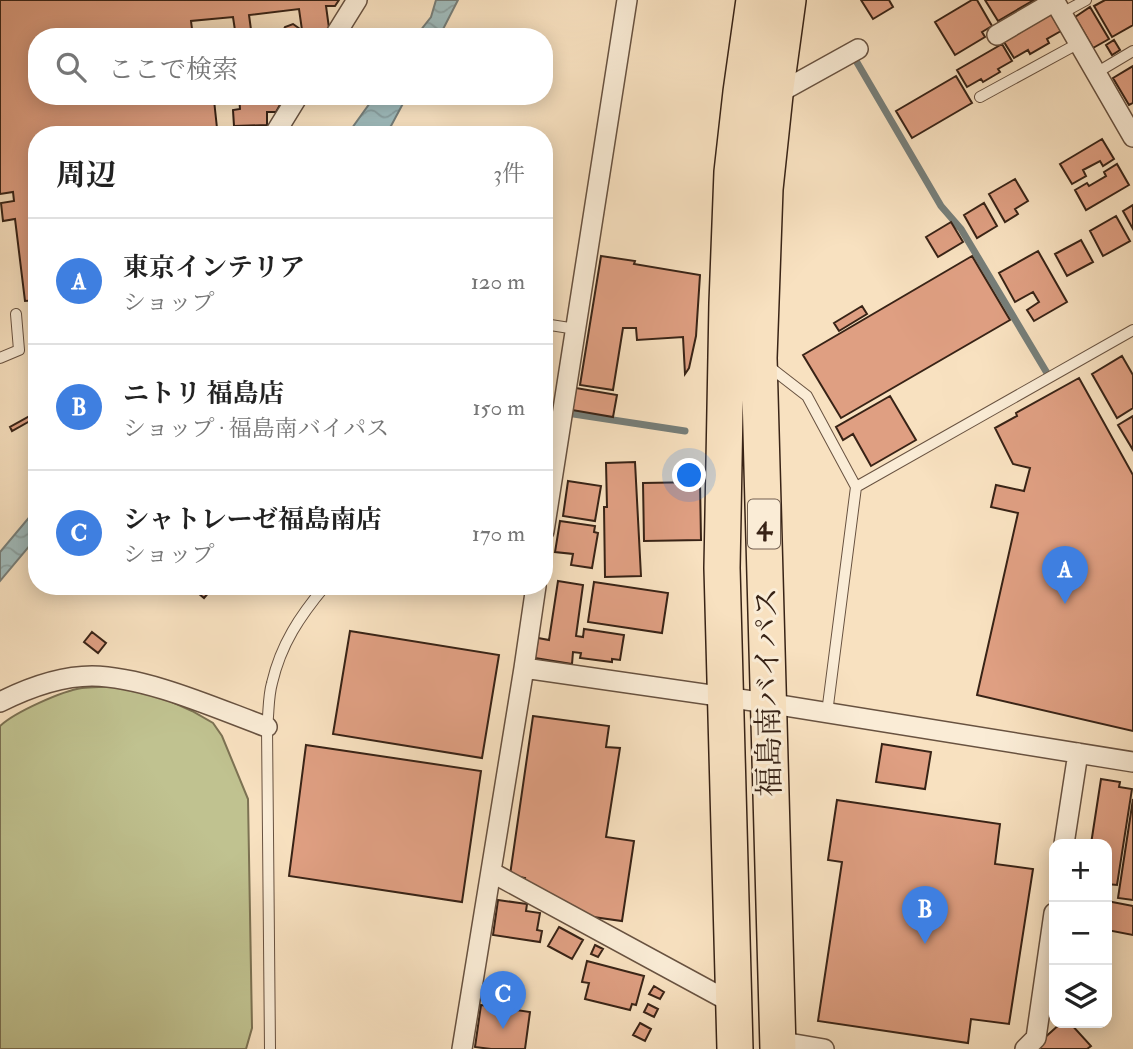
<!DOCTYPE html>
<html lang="ja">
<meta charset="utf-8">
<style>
:root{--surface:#fff;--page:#f2f2f2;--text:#222;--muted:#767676;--line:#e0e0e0;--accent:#d93025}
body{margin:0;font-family:"IM FELL Double Pica","Noto Serif JP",serif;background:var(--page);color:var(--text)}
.controls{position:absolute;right:21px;bottom:21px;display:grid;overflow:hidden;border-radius:14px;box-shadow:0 4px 18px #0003}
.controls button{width:63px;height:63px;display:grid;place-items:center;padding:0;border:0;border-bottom:2px solid var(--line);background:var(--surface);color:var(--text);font:35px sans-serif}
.you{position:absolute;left:690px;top:476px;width:24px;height:24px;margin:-18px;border:5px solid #fff;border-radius:50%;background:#1a73e8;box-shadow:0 0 0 10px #1a73e833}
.badge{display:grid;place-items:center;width:46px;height:46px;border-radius:50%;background:var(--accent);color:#fff;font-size:23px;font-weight:700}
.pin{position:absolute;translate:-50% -58px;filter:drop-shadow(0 2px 4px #0008)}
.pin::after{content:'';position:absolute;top:37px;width:24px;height:21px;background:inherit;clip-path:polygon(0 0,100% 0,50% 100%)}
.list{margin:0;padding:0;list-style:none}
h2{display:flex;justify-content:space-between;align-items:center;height:91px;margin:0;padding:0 28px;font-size:30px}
h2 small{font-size:23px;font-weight:400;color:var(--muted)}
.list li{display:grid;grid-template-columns:46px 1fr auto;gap:21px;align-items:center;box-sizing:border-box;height:126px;padding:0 28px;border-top:2px solid var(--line)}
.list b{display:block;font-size:26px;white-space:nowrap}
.list p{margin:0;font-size:23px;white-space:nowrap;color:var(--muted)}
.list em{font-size:23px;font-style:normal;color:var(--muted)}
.icon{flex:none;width:38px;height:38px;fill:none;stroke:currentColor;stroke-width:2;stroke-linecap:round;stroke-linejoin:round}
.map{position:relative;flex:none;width:1133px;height:1049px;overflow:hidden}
.search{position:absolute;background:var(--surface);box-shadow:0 4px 18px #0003;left:28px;top:28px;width:525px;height:77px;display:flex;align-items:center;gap:18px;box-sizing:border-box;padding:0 24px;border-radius:28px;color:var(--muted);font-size:26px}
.panel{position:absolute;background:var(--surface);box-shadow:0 4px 18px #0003;left:28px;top:126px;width:525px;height:469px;border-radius:28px}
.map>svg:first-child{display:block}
.grass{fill:#c0c290;stroke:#7c7253;stroke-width:2}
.water{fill:url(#water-waves);stroke:#767e79;stroke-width:2}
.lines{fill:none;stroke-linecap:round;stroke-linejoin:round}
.stream{stroke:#767e79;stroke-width:7}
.building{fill:#df9f82;stroke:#382316;stroke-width:2}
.lane-casing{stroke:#685240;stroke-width:12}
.street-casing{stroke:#685240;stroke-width:22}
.highway-casing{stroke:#382316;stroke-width:38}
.lane{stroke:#faecd6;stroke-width:10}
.street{stroke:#faecd6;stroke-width:19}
.highway{stroke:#f8e1c0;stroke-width:35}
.labels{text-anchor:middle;stroke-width:6;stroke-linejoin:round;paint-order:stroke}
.shield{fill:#faecd6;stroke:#725f50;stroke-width:2}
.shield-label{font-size:28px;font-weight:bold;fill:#382316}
.street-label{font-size:30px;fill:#382316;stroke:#faecd6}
</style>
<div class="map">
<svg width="1133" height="1049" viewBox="0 0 1133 1049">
<defs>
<pattern id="water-waves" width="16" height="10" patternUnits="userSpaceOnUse" patternTransform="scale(1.75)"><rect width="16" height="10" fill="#a0bbbb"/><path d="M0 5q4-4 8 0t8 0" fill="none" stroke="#8ba0a0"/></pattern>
</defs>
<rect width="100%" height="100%" fill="#f8e1c0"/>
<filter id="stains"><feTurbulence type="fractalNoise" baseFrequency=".00286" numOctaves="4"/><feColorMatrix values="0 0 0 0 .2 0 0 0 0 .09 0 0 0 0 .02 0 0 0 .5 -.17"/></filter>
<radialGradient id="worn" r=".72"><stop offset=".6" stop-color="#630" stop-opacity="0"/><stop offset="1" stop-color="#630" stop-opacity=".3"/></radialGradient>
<path class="grass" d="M116 686 150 692 192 711 213 723 222 736 248 799 252 1028 246 1049H0V726C15 712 62 691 82 688 93 687 105 687 116 686Z"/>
<path class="water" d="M436 0H458L439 37H409L410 35 416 36 431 17Z
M375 96H407L391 126 383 135H347Z
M37 508V537L0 581V552Z"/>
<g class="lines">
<path class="stream" d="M855 59 941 206 961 229 1047 373
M567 413 685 431"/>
</g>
<path class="building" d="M0 0H339L335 6H326L329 28 321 37H303L299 9 249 15 252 37H236L233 17 191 21 193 37H37V96H196V102L214 100 217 128 200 130V135H37V300L25 301 15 219 3 221 1 203 14 201 13 192 0 194Z
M861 0H889L893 7 873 19Z
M972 0H977L992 26 982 32 985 37 955 55 935 22Z
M985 0H1034L998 21Z
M1105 0H1133V25L1112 37 1094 6Z
M1090 7 1109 39 1093 48 1075 17Z
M1051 14 1061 31 1047 39 1049 43 1030 54 1028 50 1014 58 1004 42Z
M293 24 300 29V37H283V31L285 27Z
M1114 40 1120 50 1112 55 1106 45Z
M1002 44 1012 61 998 69 1000 72 983 82 981 79 967 87 957 70Z
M1133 66V103L1129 105 1113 78Z
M956 76 972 103 912 138 896 111Z
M239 96H285L276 112H267V125L234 126 233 110 240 109Z
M1102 139 1114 159 1103 166 1100 161 1083 170 1086 176 1072 184 1060 164Z
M1117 164 1129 185 1086 210 1075 190 1087 183 1089 186 1106 176 1104 172Z
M1015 179 1028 201 1015 209 1018 214 1005 222 989 194Z
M984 203 997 226 977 238 964 215Z
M1133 205V229L1123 211Z
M1116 216 1130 241 1103 256 1090 231Z
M951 222 963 242 938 257 926 237Z
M1081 240 1093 262 1067 276 1055 254Z
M1038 251 1067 302 1034 321 1027 310 1039 302 1033 292 1015 302 999 273Z
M601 256 635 261 634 264 700 275 696 336 689 368 685 374 683 337 637 340 636 328H623L613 390 580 385Z
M972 256 1010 320 841 418 803 355Z
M862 306 867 314 839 331 834 323Z
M1122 356 1133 375V408L1117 418 1092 374Z
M1079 378 1133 475V731L977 695 1018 513 991 507 996 485 1024 491 1030 468 1013 464 995 428 1017 416 1016 413Z
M576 388 617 395 613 417 572 410Z
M890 396 916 440 871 466 853 434 843 440 836 427Z
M37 412V417L12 431 10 427Z
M1133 416V450L1118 425Z
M635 462 641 576 605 577 604 507H607L606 463Z
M568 481 601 486 595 521 563 516Z
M700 482 701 540 644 541 643 483Z
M560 521 595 526 594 532 598 533 592 568 571 565 573 554 555 552Z
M558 581 583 585 576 636 583 637 584 629 624 635 620 660 612 659V662L580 658 581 653 573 652 572 664 535 658 538 638 549 640Z
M594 582 668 593 662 633 588 622Z
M194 586H205L210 591 204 598 192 588Z
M350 631 499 655 482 758 333 734Z
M92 632 106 643 98 653 84 642Z
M533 716 609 726 606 747 620 748 606 837 634 841 622 921 579 915 524 883 525 878 510 875Z
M882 744 931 752 925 789 876 782Z
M306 745 481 771 462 902 289 876Z
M1101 779 1120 782 1119 787 1132 789 1117 885 1107 884V844H1091Z
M1133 799V900L1118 898Z
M837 800 1000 824 995 864 1033 869 1009 1024 971 1019 968 1043 818 1021 842 862 828 860Z
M498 900 527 904 526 911 540 913 537 930 542 931 540 942 493 935Z
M1107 901 1133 906V935L1107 930Z
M559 927 583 940 572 959 548 946Z
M595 945 603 949 598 957 591 954Z
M587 961 644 976 636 1005 632 1004 630 1010 585 999 589 983 582 982Z
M654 986 664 992 660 999 649 994Z
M648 1004 658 1009 654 1017 644 1012Z
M481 1005 530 1012 525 1049H491L475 1047Z
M640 1023 651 1029 645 1041 633 1035Z
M1061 1023H1070L1091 1046 1087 1049H1032Z"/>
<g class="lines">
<defs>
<path id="lane" d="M1062 13 1086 0
M1096 73 1133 51
M980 97 1079 43
M544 324 576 329
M0 358 19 350 16 314
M767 365 807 396 856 487 1133 330
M827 713 856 487
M270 1049 267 727C269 712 268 697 272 683 281 644 300 616 325 586"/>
<path id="street" d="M1054 0 1133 137
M997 35 1055 1
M334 37 357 0
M775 95 858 49
M274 135 298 96
M544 531 627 0
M524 668 767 703 1133 762
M0 702C28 688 61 676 92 676 147 677 215 708 267 727
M1064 844 1078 753
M491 872 734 1004
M777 1041 824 1049
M462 1049 524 668 536 586
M1025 1049 1036 1038 1054 913"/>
<path id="highway" d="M735 1049 722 568 727 303 732 172 741 92 754 0
M778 1049 759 358 765 189 775 95 788 0"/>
</defs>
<use href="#lane" class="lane-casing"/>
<use href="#street" class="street-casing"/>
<use href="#highway" class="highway-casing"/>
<use href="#lane" class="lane"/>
<use href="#street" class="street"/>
<use href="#highway" class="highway"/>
</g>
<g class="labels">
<rect class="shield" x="748" y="499.5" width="32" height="49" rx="5"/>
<g class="shield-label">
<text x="764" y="534">4</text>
</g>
<g class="street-label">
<text transform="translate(768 692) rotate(-91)" y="10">福島南バイパス</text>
</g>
</g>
<rect width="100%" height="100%" filter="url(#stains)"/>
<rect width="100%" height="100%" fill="url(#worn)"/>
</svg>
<div class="controls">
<button>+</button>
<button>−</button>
<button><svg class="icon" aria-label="layers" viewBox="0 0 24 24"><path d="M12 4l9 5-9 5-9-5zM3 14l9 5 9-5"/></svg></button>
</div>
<div class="you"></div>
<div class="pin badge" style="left:1065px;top:604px;background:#3f7fe0">A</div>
<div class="pin badge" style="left:925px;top:944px;background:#3f7fe0">B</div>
<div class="pin badge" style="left:503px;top:1029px;background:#3f7fe0">C</div>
<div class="search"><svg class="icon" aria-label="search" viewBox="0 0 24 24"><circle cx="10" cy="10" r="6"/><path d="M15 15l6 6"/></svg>ここで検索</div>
<section class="panel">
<h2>周辺<small>3件</small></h2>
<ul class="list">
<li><span class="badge" style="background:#3f7fe0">A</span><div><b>東京インテリア</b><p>ショップ</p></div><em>120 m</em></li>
<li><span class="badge" style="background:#3f7fe0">B</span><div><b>ニトリ 福島店</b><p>ショップ · 福島南バイパス</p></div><em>150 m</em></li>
<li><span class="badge" style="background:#3f7fe0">C</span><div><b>シャトレーゼ福島南店</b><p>ショップ</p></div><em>170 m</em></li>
</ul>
</section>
</div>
